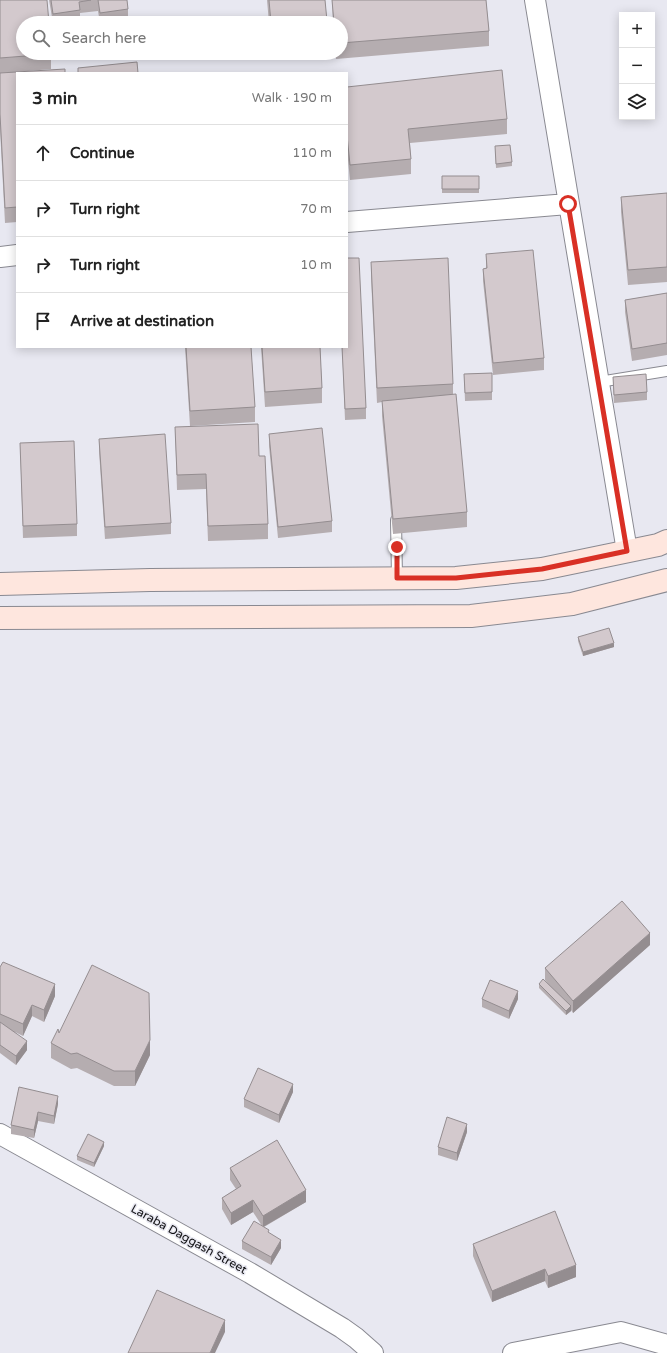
<!DOCTYPE html>
<meta charset="utf-8">
<style>
:root{--surface:#fff;--page:#f2f2f2;--text:#222;--muted:#767676;--line:#e0e0e0}
body{margin:0;font-family:"Varela Round",sans-serif;background:var(--page);color:var(--text)}
.controls{position:absolute;right:12px;top:12px;display:grid;overflow:hidden;border-radius:0px;box-shadow:0 2px 10px #0003}
.controls button{width:36px;height:36px;display:grid;place-items:center;padding:0;border:0;border-bottom:1px solid var(--line);background:var(--surface);color:var(--text);font:20px sans-serif}
.stop{position:absolute;width:12px;height:12px;margin:-9px;border:3px solid #d93025;border-radius:50%;background:#fff}
.stop.end{background:#d93025;border-color:#fff;box-shadow:0 1px 4px #0008}
.list{margin:0;padding:0;list-style:none}
h2{display:flex;justify-content:space-between;align-items:center;height:52px;margin:0;padding:0 16px;font-size:17px}
h2 small{font-size:13px;font-weight:400;color:var(--muted)}
.list li{display:grid;grid-template-columns:26px 1fr auto;gap:12px;align-items:center;box-sizing:border-box;height:56px;padding:0 16px;border-top:1px solid var(--line)}
.list b{display:block;font-size:15px;white-space:nowrap}
.list em{font-size:13px;font-style:normal;color:var(--muted)}
.icon{flex:none;width:22px;height:22px;fill:none;stroke:currentColor;stroke-width:2;stroke-linecap:round;stroke-linejoin:round}
.map{position:relative;flex:none;width:667px;height:1353px;overflow:hidden}
.search{position:absolute;background:var(--surface);box-shadow:0 2px 10px #0003;left:16px;top:16px;width:332px;height:44px;display:flex;align-items:center;gap:10px;box-sizing:border-box;padding:0 14px;border-radius:22px;color:var(--muted);font-size:15px}
.panel{position:absolute;background:var(--surface);box-shadow:0 2px 10px #0003;left:16px;top:72px;width:332px;height:276px;border-radius:0px}
.map>svg:first-child{display:block}
.lines{fill:none;stroke-linecap:round;stroke-linejoin:round}
.lane-casing{stroke:#898991;stroke-width:12}
.street-casing{stroke:#898991;stroke-width:22}
.secondary-casing{stroke:#898991;stroke-width:24}
.lane{stroke:#fff;stroke-width:10}
.street{stroke:#fff;stroke-width:20}
.secondary{stroke:#fee6de;stroke-width:22}
.wall{fill:#b5adb0}
.shaded-wall{fill:#948d90}
.building{fill:#d3c9cd;stroke:#948d90}
.route{stroke:#d93025;stroke-width:5}
.labels{text-anchor:middle;stroke-width:3;stroke-linejoin:round;paint-order:stroke}
.street-label{font-size:12px;fill:#111114;stroke:#e8e8f1}
</style>
<div class="map">
<svg width="667" height="1353" viewBox="0 0 667 1353">
<rect width="100%" height="100%" fill="#e8e8f1"/>
<g class="lines">
<defs>
<path id="lane" d="M599 382 667 371
M396 520 397 578"/>
<path id="street" d="M535 0 627 551
M347 222 568 204
M0 257 17 255
M0 1134 250 1273 342 1328 356 1338 373 1353
M513 1353 621 1332 667 1345"/>
<path id="secondary" d="M0 584 150 580 456 578 542 569 658 545 667 541
M0 618 471 616 572 604 667 580"/>
</defs>
<use href="#lane" class="lane-casing"/>
<use href="#street" class="street-casing"/>
<use href="#secondary" class="secondary-casing"/>
<use href="#lane" class="lane"/>
<use href="#street" class="street"/>
<use href="#secondary" class="secondary"/>
</g>
<path class="wall" d="M0 0 51 53V69L17 72V222L5 223 0 129Z
M49 0H127L128 9V20L110 23H100L98 11 80 13V22L70 23H53Z
M267 0H325L327 23H269Z
M332 0H486L489 31V46L336 59 335 53H341V23H333Z
M347 87 507 119V134L410 143 411 159V174L350 180 347 150Z
M495 146 512 162V166L496 168Z
M442 176H479V193H442Z
M667 193V282L628 285 621 212V197Z
M486 254 544 358V370L493 375 483 281V269L486 268Z
M371 262 453 384V394L467 512V527L393 534 382 416V402L377 403 371 277Z
M667 293V355L632 361 625 312V300Z
M185 347H251L255 407V422L190 426Z
M261 347H320L322 388V403L265 407Z
M342 347H347L366 408V419L345 420Z
M492 373V400L465 401 464 374Z
M613 377 647 392V400L614 403 613 385Z
M175 427 259 456 268 524V539L208 541 206 489 177 490Z
M269 434 332 521V532L278 538 269 446Z
M99 439 171 523V534L105 539 99 451Z
M20 443 77 524V536L23 538Z
M578 637 614 647 583 656 578 641Z
M650 945 573 1013 571 1010V1011L566 1015 539 988V984L549 985 545 980V968Z
M0 967 55 996 44 1022 32 1016 23 1036 15 1032 27 1050 16 1065 0 1053Z
M482 999H518L509 1019 482 1007Z
M59 1033 150 1055 135 1086H114L77 1068 71 1069 51 1058V1043Z
M19 1087 58 1104 54 1124 38 1121 34 1138 11 1134V1125Z
M293 1092 279 1123 244 1107V1099Z
M467 1132 457 1161 438 1155V1147Z
M104 1146 94 1167 77 1160V1156Z
M230 1168 306 1202 264 1227 281 1248 271 1265 242 1249V1241L262 1226 253 1212 231 1225 222 1209V1198L236 1189 230 1180Z
M473 1244 576 1277 548 1288 545 1281 492 1302 473 1256Z"/>
<path class="shaded-wall" d="M614 643V647L583 656V652Z
M650 933V945L573 1013V1001Z
M55 984V996L44 1022V1010Z
M518 991V999L509 1019V1011Z
M32 1005V1016L23 1036V1024Z
M571 1006V1011L566 1015V1011Z
M150 1040V1055L135 1086V1071Z
M27 1041V1050L16 1065V1056Z
M293 1084V1092L279 1123V1115Z
M58 1096V1104L54 1124V1116Z
M38 1112V1121L34 1138V1130Z
M467 1124V1132L457 1161V1153Z
M104 1142V1146L94 1167V1163Z
M306 1190V1202L263 1227V1216Z
M253 1200V1212L231 1225V1213Z
M281 1240V1248L271 1265V1257Z
M576 1265V1277L548 1288V1276Z
M545 1269V1281L492 1302V1291Z
M225 1320V1332L215 1353H210Z"/>
<path class="building" d="M0 0H47L49 23H23V53H51V54L0 58Z
M51 0H91L79 2 80 10 53 14Z
M98 0H127L128 9 100 13Z
M269 0H325L327 21 305 23H271Z
M332 0H486L489 31 341 43V23H334Z
M137 62 138 73H78V68Z
M65 69V73H17V207L5 208 0 114V73Z
M502 70 507 119 408 129 411 159 350 165 347 135V87Z
M510 145 512 162 496 164 495 146Z
M442 176H479V189H442Z
M667 193V267L628 270 621 197Z
M533 250 544 358 493 363 483 269 487 268 486 254Z
M347 258H359L366 408 345 409 342 347H347Z
M448 258 453 384 377 388 371 262Z
M667 293V343L632 349 625 300Z
M186 347H251L255 407 190 411Z
M262 347H320L322 388 265 392Z
M492 373V392L465 393 464 374Z
M646 374 647 392 614 395 613 377Z
M456 394 467 512 393 519 382 401Z
M258 424 259 456H265L268 524 208 526 206 474 177 475 175 427Z
M322 428 332 521 278 527 269 434Z
M165 434 171 523 105 527 99 439Z
M74 441 77 524 23 526 20 443Z
M609 628 614 643 583 652 578 637Z
M622 901 650 933 573 1001 545 968Z
M3 962 55 984 44 1010 32 1005 23 1024 0 1014V967Z
M92 965 149 993 150 1040 135 1071H114L77 1053 71 1054 51 1043 58 1029 59 1033Z
M543 979 571 1006 566 1011 539 984Z
M490 980 518 991 509 1011 482 999Z
M0 1022 27 1041 16 1056 0 1045Z
M258 1068 293 1084 279 1115 244 1099Z
M19 1087 58 1096 54 1116 38 1112 34 1130 11 1125Z
M447 1117 467 1124 457 1153 438 1147Z
M88 1134 104 1142 94 1163 77 1156Z
M277 1140 306 1190 263 1216 253 1200 231 1213 222 1198 241 1186 230 1168Z
M555 1211 576 1265 548 1276 545 1269 492 1291 473 1244Z
M254 1221 269 1230 268 1232 281 1240 271 1257 242 1241Z
M157 1290 225 1320 210 1353H128Z"/>
<g class="lines">
<path class="route" d="M397 547V578H456L542 569 627 551 568 204"/>
</g>
<g class="labels">
<g class="street-label">
<text transform="translate(189 1239) rotate(29)" y="4">Laraba Daggash Street</text>
</g>
</g>
</svg>
<div class="controls">
<button>+</button>
<button>−</button>
<button><svg class="icon" aria-label="layers" viewBox="0 0 24 24"><path d="M12 4l9 5-9 5-9-5zM3 14l9 5 9-5"/></svg></button>
</div>
<div class="stop" style="left:568px;top:204px"></div>
<div class="stop end" style="left:397px;top:547px"></div>
<div class="search"><svg class="icon" aria-label="search" viewBox="0 0 24 24"><circle cx="10" cy="10" r="6"/><path d="M15 15l6 6"/></svg>Search here</div>
<section class="panel">
<h2>3 min<small>Walk · 190 m</small></h2>
<ul class="list">
<li><svg class="icon" aria-label="ahead" viewBox="0 0 24 24"><path d="M12 20V5M6 11l6-6 6 6"/></svg><div><b>Continue</b></div><em>110 m</em></li>
<li><svg class="icon" aria-label="right" viewBox="0 0 24 24"><path d="M7 20v-9h11M14 6l5 5-5 5"/></svg><div><b>Turn right</b></div><em>70 m</em></li>
<li><svg class="icon" aria-label="right" viewBox="0 0 24 24"><path d="M7 20v-9h11M14 6l5 5-5 5"/></svg><div><b>Turn right</b></div><em>10 m</em></li>
<li><svg class="icon" aria-label="arrive" viewBox="0 0 24 24"><path d="M6 21V4h12l-3 4 3 4H6"/></svg><div><b>Arrive at destination</b></div></li>
</ul>
</section>
</div>
